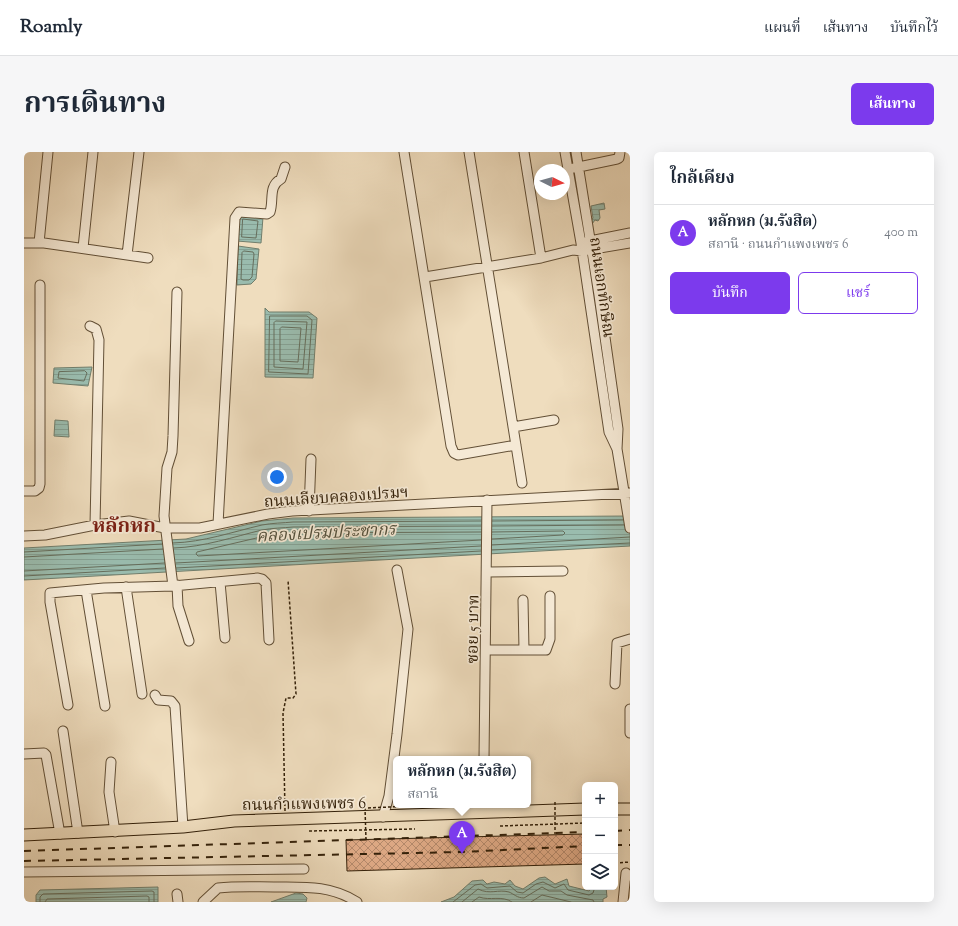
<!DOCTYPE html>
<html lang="th">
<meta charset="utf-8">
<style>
:root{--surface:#fff;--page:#f6f6f7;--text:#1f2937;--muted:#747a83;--line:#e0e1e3;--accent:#7c3aed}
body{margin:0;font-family:"Sorts Mill Goudy","Noto Serif Thai",serif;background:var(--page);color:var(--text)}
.controls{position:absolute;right:12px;bottom:12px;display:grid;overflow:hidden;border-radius:6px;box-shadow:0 4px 16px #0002}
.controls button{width:36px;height:36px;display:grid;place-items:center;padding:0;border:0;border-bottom:1px solid var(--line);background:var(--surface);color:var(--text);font:20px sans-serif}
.compass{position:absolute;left:510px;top:12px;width:36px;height:36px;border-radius:50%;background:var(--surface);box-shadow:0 4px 16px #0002;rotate:95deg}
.you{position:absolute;left:253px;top:325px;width:14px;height:14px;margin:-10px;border:3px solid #fff;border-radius:50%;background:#1a73e8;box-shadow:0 0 0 6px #1a73e833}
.badge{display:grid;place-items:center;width:26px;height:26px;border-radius:50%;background:var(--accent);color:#fff;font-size:13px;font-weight:700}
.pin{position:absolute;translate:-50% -33px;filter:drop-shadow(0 1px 2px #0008)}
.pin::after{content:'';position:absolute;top:21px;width:14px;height:12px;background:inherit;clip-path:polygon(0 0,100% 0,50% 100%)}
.popup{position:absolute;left:369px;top:604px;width:138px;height:52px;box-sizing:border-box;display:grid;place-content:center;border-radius:6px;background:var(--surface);filter:drop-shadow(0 1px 3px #0005);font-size:13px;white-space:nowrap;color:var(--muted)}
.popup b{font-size:15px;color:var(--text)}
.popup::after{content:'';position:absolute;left:50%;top:100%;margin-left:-8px;border:8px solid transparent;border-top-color:var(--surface)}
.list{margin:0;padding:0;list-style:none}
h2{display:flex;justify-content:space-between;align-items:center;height:52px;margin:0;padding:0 16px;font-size:17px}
h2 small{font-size:13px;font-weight:400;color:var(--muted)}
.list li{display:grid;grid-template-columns:26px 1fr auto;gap:12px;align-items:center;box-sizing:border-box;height:56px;padding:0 16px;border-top:1px solid var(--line)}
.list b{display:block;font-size:15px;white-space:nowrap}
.list p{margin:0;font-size:13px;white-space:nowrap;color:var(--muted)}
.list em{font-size:13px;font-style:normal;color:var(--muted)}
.actions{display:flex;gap:8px;padding:12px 16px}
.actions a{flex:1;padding:9px 0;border:1px solid var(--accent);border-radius:6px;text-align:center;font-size:14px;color:var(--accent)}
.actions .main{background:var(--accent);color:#fff}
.icon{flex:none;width:22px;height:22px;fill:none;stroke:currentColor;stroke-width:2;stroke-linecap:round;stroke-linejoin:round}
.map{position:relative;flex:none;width:606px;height:750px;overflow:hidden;border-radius:6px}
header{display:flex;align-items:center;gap:24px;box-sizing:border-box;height:56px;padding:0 20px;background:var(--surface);border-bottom:1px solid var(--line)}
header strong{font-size:19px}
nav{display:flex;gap:22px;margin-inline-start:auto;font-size:14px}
.intro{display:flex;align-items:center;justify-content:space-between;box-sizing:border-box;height:96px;padding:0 24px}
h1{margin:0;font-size:28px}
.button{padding:10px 18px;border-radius:6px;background:var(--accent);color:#fff;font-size:14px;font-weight:700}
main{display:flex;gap:24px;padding:0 24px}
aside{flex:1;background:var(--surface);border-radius:6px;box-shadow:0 4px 16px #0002}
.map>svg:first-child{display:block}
.water{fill:url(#water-rules);stroke:#717e6c}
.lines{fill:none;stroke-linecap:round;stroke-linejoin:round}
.shore{stroke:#666e5c;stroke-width:1}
.building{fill:url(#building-cross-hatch);stroke:#332009}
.minor-casing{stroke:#624f36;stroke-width:11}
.major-casing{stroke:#332009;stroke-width:13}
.path{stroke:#332009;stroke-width:1.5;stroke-dasharray:3 2;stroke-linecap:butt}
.minor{stroke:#f5e9d5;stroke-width:9}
.major{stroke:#efddbe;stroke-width:11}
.rail{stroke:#332009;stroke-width:2;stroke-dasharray:7 7;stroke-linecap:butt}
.path-bridge{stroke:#332009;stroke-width:1.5;stroke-dasharray:3 2;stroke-linecap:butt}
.labels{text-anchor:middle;stroke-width:3.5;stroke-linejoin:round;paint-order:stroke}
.street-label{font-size:16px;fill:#332009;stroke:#f5e9d5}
.water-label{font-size:17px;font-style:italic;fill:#524f3b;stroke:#f5e9d5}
.district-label{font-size:20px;font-weight:bold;fill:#7a1f14;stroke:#f5e9d5}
</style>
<header>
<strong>Roamly</strong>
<nav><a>แผนที่</a><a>เส้นทาง</a><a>บันทึกไว้</a></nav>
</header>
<div class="intro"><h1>การเดินทาง</h1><a class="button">เส้นทาง</a></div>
<main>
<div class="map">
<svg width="606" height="750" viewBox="0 0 606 750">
<defs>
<pattern id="water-rules" width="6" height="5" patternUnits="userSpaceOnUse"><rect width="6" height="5" fill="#9abcae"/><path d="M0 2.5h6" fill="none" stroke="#85a194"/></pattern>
<pattern id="building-cross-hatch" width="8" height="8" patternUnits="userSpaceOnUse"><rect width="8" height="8" fill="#dfaa86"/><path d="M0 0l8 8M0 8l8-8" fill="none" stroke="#b58a6c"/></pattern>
</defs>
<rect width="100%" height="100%" fill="#efddbe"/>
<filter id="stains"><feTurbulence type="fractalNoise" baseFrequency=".005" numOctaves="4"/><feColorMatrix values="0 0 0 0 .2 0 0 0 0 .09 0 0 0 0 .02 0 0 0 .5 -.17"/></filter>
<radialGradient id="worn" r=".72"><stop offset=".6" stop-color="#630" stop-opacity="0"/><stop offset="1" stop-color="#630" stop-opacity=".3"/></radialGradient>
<path class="water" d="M580 51 581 57 575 58 576 66 574 69 571 68 568 72 566 70 569 66 567 54Z
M218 63 239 65 237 91 213 89 214 67Z
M214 94 235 97 232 127 227 132 213 133Z
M241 156 245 160H285L293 166 289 226 241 225Z
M68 215 64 234 29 231 30 216Z
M31 268 44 269 45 285 30 284Z
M606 364V394L0 428V396L162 387 238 369 269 366Z
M521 725 531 732 543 727 545 734 565 739 568 735H582L583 745 579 747V750H417L430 745 448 729 459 728 463 732 470 730 481 732 486 728 491 734 499 737 515 726Z
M134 735V750H12V743L16 738Z
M272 741 279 742 283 746 282 750H247Z"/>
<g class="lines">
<path class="shore" d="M219 67 234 69 232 86 218 85Z
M220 99 229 100 230 102 228 125 225 128H219L217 127 218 101Z
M246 164H283L288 168 284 222 245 220Z
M252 169 283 170 279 217 250 215V171Z
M258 175 277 176 274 210 256 209V177Z
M61 219 63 221 60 229 34 226 35 220Z
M468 369 599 368
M468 374 600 373
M468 387 539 383 541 381 539 379 468 380
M457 388 174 404 172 402 173 400 241 384 270 381 457 380
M149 391C180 390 208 380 238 373 248 371 259 371 269 370L457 369
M468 393 606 385
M150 396C180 395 209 385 238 378 248 376 259 376 269 375L457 374
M468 398 606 391
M0 400 138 392
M0 405 139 397
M152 411 457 394
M152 416 457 399
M0 419 141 411
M0 424 141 416
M16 750V745L19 742 128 739 130 740V750
M21 750 23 747 123 744 125 745V750
M429 750 451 733 457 732 463 736 486 734 493 740 499 741 512 732 519 730 531 736 540 732 544 738 565 743 569 741 571 735
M438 750 454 737C466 743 474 737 485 740 490 742 493 746 500 746L518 735 525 739H537L543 743 569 748 570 750
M448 750 455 745C466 749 478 743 488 750
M507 750 518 743 547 750"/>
</g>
<path class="building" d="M561 682V712L323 719 322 688Z"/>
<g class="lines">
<defs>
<path id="minor" d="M380 0 427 294 430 301 434 303 492 293
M445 0 498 331
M500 0 517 106
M541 0 557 91 585 280 593 297
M552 0 575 143 594 277 593 297 606 376
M550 16 593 7 595 6 596 0
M561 90 606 81
M0 91H20L124 106
M15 91 24 0
M59 96 69 0
M103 103 115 0
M401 125 517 106 549 98 558 99 606 91
M153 140 149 284 148 300 143 316 140 364 149 434 234 426 238 427 242 431 245 488
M66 174 72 177 75 188 71 373
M489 275 530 268
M0 339H11L15 336 16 332V133
M285 359 287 307
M194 372 211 66 215 60 243 62 246 60C250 48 244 34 257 27L261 15
M0 384 21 383 71 373 105 369 141 376H176L244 362 268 359 606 341
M464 420 539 419
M196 430 201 486
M153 433 154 454 165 489
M102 435 118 542
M62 438 81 554
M499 448 500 498
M463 498H522L526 487V444
M591 532 593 491 606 487
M131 543 134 548 147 549 151 554 159 675
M44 553 26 450V441L80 436 149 434
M606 557V581
M39 579 54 681
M0 602 20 601 22 603 36 682
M460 607 463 348
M87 610 85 640 91 680
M359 665 365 644 373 582 384 477 373 418
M0 720 280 717
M153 742 154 750
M179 750 194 736C213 734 231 735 250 735 279 735 307 733 333 750
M599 750 602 721 606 724"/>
<path id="major" d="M591 657H606
M0 683 159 675 210 669 561 657"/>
</defs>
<use href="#minor" class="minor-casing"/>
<use href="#major" class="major-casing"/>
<path class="path" d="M261 659 259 561 262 546H269L272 542 264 428
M476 674 561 671
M285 679 391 677
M591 711 606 710"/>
<use href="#minor" class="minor"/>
<use href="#major" class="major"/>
<path class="rail" d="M591 679 606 678
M591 693H606
M0 699 561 680
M0 709 438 700 561 694"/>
<path class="path-bridge" d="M531 650V682
M342 688 341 656 390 654"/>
</g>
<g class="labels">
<g class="street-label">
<text transform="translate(579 135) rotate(82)" y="6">ถนนเอกทักษิณ</text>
<text transform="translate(312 344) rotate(-4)" y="6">ถนนเลียบคลองเปรมฯ</text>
<text transform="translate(448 477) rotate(-89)" y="6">ซอย 5 บาท</text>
<text transform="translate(280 651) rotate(-1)" y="6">ถนนกำแพงเพชร 6</text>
</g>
<g class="water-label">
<text transform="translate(302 380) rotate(-3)" y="6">คลองเปรมประชากร</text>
</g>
<g class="district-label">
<text x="100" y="380">หลักหก</text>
</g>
</g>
<rect width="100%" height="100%" filter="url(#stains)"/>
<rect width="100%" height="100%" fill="url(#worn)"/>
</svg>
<div class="controls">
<button>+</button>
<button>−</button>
<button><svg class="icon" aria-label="layers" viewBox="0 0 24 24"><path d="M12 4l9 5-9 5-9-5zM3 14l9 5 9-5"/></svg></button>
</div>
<svg class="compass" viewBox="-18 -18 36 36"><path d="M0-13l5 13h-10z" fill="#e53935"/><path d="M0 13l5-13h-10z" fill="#747a83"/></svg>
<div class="you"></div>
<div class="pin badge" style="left:438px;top:702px">A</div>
<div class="popup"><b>หลักหก (ม.รังสิต)</b>สถานี</div>
</div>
<aside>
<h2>ใกล้เคียง<small></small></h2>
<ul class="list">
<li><span class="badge">A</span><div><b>หลักหก (ม.รังสิต)</b><p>สถานี · ถนนกำแพงเพชร 6</p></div><em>400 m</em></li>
</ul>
<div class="actions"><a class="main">บันทึก</a><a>แชร์</a></div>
</aside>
</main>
